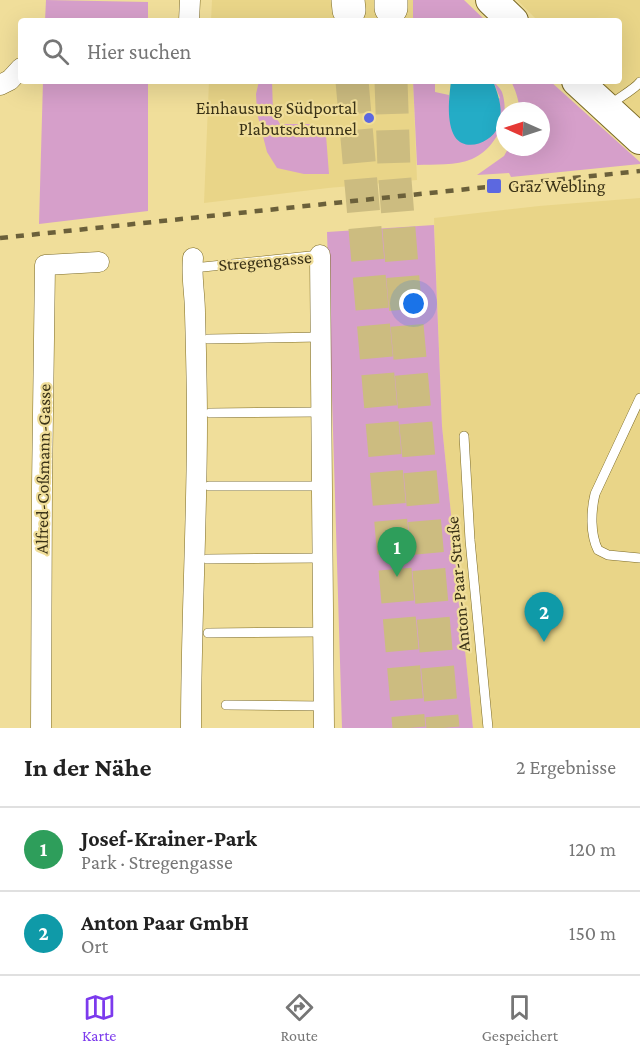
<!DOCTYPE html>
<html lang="de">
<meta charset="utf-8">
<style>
:root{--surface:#fff;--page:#f2f2f2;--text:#222;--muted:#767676;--line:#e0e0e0;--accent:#7c3aed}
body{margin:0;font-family:"Crimson Pro",serif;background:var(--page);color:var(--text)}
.compass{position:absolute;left:496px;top:102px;width:54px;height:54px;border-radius:50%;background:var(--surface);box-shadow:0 6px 24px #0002;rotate:273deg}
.you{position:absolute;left:414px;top:304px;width:21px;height:21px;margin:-15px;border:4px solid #fff;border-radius:50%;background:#1a73e8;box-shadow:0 0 0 9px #1a73e833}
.badge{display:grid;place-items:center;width:39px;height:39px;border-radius:50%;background:var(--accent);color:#fff;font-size:20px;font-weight:700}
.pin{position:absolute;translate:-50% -50px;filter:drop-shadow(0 2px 3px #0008)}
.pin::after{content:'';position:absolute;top:32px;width:21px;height:18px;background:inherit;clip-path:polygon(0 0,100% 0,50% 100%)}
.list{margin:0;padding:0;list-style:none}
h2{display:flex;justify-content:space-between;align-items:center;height:78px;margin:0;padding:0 24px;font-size:26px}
h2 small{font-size:20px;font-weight:400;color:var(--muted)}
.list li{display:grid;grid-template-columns:39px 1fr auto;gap:18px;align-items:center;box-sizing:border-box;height:84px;padding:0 24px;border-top:2px solid var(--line)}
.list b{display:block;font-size:22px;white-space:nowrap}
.list p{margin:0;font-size:20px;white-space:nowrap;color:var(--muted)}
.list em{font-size:20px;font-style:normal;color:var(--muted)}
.icon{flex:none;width:33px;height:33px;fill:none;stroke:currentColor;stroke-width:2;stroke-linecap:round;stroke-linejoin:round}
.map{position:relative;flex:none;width:640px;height:728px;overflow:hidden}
.search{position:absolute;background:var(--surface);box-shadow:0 6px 24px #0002;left:18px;right:18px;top:18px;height:66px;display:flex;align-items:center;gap:15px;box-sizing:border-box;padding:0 21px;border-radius:6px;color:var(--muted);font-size:22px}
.sheet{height:246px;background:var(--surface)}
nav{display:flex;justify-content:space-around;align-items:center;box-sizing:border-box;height:84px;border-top:2px solid var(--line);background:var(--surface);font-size:16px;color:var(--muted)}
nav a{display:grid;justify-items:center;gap:3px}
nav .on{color:var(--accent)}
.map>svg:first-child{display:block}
.built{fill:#e9d588}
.green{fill:#d69fca}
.water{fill:#24acc6}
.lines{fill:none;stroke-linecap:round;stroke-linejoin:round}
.highway-tunnel{stroke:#ccbc80;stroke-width:33;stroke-dasharray:33 16;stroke-linecap:butt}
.lane-casing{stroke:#7b6a26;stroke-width:10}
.street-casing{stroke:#7b6a26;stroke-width:21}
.primary-casing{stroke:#7b6a26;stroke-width:32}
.highway-casing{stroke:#7b6a26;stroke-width:34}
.lane{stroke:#fff;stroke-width:9}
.street{stroke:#fff;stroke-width:20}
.primary{stroke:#fff;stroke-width:30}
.highway{stroke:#fff;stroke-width:33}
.rail{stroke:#6b603a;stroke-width:4.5;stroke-dasharray:8 8;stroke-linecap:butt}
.poi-dot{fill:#5c68e0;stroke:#f0de9a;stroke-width:2}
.labels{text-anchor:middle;stroke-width:4.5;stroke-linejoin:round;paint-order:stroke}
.poi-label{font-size:18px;fill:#3a3217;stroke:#f0de9a;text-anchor:end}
.street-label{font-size:18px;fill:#3a3217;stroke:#f0de9a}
</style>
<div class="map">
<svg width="640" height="728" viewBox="0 0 640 728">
<rect width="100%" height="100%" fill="#f0de9a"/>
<path class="built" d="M212 0H413V21H211Z
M517 0H640V123L599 81H619V21H538Z
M209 81H413L417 180 328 188 204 203Z
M640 198V728H473L442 426 434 218 539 206Z"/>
<path class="green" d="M46 0 148 2V21H45Z
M413 0H464L486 21H413Z
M43 81H148V211L39 224Z
M259 81H272L273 112 280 124H313L326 135 329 174H304L277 168 267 152 257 113 256 94Z
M413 81H435V92L449 95 450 122 500 98 493 81C496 84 500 88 502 92 511 118 496 148 472 159 456 166 434 164 417 165Z
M511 81H550L640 162V164L511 177 509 173 477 175 504 156 509 147H541V111H519C520 102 515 89 511 81Z
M434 225 442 426 473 728H342L327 232Z"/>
<path class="water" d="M451 81H493C499 96 504 112 498 127 492 142 466 153 455 137 446 122 449 98 451 81Z"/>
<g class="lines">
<path class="highway-tunnel" d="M352 81 409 728
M391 81 394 168 404 291 443 728"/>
<defs>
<path id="lane" d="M610 105C618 98 635 89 640 82
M203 267 320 255
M208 339 320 337
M640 398 595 494C591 511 590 534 598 550L608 555 640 558
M210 413 321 412
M464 436 470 540 488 728
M209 486H322
M207 559 322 558
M208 633 323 632
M226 705 324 706"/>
<path id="street" d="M189 21 190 0
M0 85 10 80 21 68
M320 255 324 728
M41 728 42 486 45 265 99 262
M191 728C191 626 197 524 197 422 197 386 196 349 195 313 195 294 191 276 193 258"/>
<path id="primary" d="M491 0 513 21
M577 81 640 139"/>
<path id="highway" d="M348 0 349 10
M391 8V0"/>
</defs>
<use href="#lane" class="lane-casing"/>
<use href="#street" class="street-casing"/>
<use href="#primary" class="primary-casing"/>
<use href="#highway" class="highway-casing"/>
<use href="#lane" class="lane"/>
<use href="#street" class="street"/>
<use href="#primary" class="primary"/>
<use href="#highway" class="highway"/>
<path class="rail" d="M0 238 640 171"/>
</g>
<g class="poi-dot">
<circle cx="369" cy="118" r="6"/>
<rect x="486" y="178" width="16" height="16" rx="3"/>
</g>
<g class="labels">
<g class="poi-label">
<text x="357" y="114">Einhausung Südportal<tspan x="357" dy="21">Plabutschtunnel</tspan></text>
<text x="508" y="192" text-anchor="start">Graz Webling</text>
</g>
<g class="street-label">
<text transform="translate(265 261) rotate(-5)" y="6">Stregengasse</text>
<text transform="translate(43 469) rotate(-89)" y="6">Alfred-Coßmann-Gasse</text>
<text transform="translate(458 584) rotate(-95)" y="6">Anton-Paar-Straße</text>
</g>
</g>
</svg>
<svg class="compass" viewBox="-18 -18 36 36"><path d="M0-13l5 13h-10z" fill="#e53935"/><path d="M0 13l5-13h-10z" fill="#767676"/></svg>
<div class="you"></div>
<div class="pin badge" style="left:397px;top:577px;background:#2e9e5b">1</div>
<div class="pin badge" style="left:544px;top:642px;background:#0f9aa8">2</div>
<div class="search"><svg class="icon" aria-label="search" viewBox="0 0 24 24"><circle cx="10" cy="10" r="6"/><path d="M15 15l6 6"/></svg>Hier suchen</div>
</div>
<section class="sheet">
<h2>In der Nähe<small>2 Ergebnisse</small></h2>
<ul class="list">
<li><span class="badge" style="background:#2e9e5b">1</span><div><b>Josef-Krainer-Park</b><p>Park · Stregengasse</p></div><em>120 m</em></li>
<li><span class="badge" style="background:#0f9aa8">2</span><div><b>Anton Paar GmbH</b><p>Ort</p></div><em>150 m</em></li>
</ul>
</section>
<nav>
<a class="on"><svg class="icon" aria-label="map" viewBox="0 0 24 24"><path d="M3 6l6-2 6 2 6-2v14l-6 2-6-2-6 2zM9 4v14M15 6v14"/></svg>Karte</a>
<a><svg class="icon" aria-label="directions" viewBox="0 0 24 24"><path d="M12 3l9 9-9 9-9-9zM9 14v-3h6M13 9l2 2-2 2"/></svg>Route</a>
<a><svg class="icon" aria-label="saved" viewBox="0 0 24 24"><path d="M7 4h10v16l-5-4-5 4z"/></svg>Gespeichert</a>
</nav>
